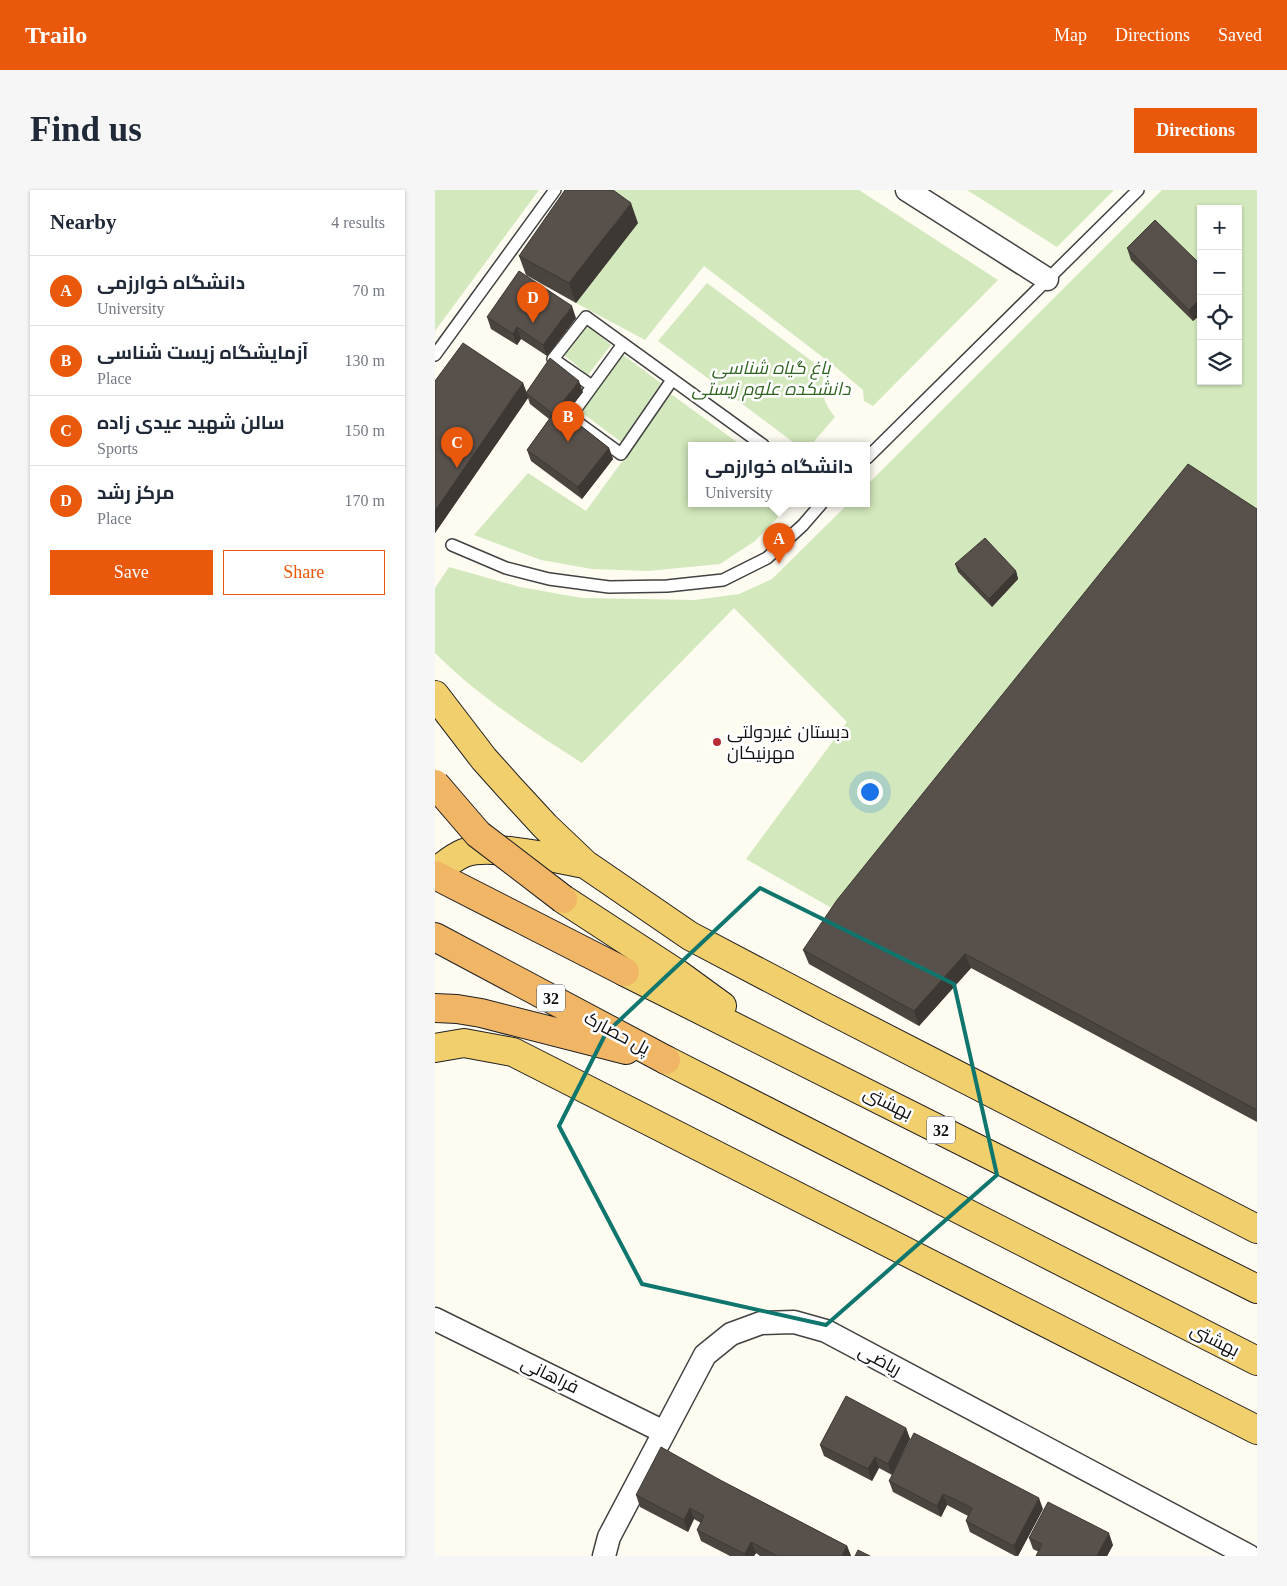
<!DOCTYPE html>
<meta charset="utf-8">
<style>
:root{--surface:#fff;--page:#f6f6f7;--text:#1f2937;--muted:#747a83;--line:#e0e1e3;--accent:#ea580c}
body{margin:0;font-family:"Times New Roman",Cairo,serif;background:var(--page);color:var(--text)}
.controls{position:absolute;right:15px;top:15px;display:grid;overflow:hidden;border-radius:0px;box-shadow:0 1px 4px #0004}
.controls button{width:45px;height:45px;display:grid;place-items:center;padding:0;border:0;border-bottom:1px solid var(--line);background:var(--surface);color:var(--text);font:25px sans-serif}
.you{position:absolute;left:434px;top:601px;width:18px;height:18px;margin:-12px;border:4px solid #fff;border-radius:50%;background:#1a73e8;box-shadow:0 0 0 8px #1a73e833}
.badge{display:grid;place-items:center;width:32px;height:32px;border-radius:50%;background:var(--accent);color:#fff;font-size:16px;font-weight:700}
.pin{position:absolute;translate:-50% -41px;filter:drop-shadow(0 1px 2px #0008)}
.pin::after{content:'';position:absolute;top:26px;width:18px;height:15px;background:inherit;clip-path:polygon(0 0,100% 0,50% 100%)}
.popup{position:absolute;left:253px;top:252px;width:182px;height:65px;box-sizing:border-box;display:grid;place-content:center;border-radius:0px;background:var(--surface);filter:drop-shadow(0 1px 4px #0005);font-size:16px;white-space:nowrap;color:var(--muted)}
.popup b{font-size:19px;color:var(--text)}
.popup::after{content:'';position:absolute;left:50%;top:100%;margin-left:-10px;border:10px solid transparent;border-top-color:var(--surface)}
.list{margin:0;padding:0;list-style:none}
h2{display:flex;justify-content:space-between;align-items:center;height:65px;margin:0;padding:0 20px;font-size:21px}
h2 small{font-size:16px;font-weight:400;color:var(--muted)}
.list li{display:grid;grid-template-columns:32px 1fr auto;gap:15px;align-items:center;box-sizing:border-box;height:70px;padding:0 20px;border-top:1px solid var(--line)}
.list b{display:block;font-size:19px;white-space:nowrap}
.list p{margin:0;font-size:16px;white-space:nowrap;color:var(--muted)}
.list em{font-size:16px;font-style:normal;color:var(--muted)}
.actions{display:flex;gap:10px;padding:15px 20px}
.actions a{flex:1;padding:11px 0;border:1px solid var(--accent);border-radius:0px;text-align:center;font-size:18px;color:var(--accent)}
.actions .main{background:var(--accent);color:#fff}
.icon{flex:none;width:28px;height:28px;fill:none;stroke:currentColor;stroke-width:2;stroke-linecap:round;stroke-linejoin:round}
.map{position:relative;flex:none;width:822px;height:1366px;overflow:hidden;border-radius:0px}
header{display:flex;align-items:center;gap:30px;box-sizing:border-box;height:70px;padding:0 25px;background:var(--accent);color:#fff}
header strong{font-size:24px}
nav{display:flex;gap:28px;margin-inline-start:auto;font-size:18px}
.intro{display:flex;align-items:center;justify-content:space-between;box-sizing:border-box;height:120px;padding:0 30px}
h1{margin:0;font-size:35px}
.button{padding:12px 22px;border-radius:0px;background:var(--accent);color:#fff;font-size:18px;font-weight:700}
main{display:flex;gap:30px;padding:0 30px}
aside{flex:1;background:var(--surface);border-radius:0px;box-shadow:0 1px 4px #0004}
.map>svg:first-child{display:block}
.green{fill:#d3e8bc;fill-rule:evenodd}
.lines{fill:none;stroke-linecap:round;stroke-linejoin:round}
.service-casing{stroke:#424242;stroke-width:14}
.minor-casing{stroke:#424242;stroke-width:25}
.primary-casing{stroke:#202020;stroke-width:30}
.trunk-casing{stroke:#202020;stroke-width:30}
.service{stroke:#fff;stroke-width:11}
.minor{stroke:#fff;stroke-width:22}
.primary{stroke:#f2cf6d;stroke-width:28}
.trunk{stroke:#f0b666;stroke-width:28}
.trunk-bridge-casing{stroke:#202020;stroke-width:30;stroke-linecap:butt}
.trunk-bridge{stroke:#f0b666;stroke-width:28}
.wall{fill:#4b4540}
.shaded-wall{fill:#3d3834}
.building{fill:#57504b;stroke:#3d3834}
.marked{fill:none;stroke:#0f766e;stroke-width:4;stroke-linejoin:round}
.poi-dot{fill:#b92c36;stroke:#fff;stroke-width:2}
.labels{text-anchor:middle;stroke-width:5;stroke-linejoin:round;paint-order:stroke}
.shield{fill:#fff;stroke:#575757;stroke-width:1}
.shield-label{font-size:16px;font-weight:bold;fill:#0f0f0f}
.park-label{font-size:18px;font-style:italic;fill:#306421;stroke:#fff}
.poi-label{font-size:18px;fill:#0f0f0f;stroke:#fff;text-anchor:start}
.street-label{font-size:18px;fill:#0f0f0f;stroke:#fff}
</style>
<header>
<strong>Trailo</strong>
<nav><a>Map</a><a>Directions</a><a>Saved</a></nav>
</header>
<div class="intro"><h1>Find us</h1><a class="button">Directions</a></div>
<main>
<aside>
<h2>Nearby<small>4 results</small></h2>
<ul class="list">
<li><span class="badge">A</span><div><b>دانشگاه خوارزمی</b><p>University</p></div><em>70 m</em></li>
<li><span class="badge">B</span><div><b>آزمایشگاه زیست شناسی</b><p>Place</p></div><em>130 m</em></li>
<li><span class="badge">C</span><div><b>سالن شهید عیدی زاده</b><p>Sports</p></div><em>150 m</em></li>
<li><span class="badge">D</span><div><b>مرکز رشد</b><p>Place</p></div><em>170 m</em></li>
</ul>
<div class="actions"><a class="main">Save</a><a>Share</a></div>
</aside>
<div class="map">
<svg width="822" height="1366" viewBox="0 0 822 1366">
<rect width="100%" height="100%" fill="#fefbf1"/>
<path class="green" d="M0 0H104L0 141Z
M159 0H424L563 90 438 216 429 211 428 200 403 179 269 76 210 150 141 113 202 33Z
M532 0H679L622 57Z
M727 0H822V330L407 724 311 669 412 532 299 418 147 573C96 540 44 507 0 463V398L14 377 85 397 147 408 260 410 304 404 337 389 414 313H432V295ZM766 19H803V191H766Z
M272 93 390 181C384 200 388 212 400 227L376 255H362L223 151Z
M151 135 176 155 153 185 129 165Z
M188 165 226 193 186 252 145 221Z
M236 204 306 255H256V313H357L320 351 285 374 213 381 157 379 106 370 39 345 93 283 151 321Z"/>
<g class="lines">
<defs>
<path id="service" d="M188 154 135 227 186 264 237 190
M0 165 120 0
M157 196 118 169 151 127 328 255
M432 268 703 0
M17 355 71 378 114 389 174 397 232 396 288 390 332 368 368 335 387 313"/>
<path id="minor" d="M472 0 612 89
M0 1129 229 1242
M169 1366 174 1347 270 1165 296 1144 326 1133 359 1132 391 1141 814 1366"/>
<path id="primary" d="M0 505 49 569 75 598 110 636 150 674 255 746 388 816 822 1039
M0 683C8 676 19 667 29 663 55 653 122 669 150 674
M128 709 243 784 287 816
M190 782 822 1099
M0 858 29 853 78 862 822 1240
M231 870 822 1171"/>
<path id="trunk" d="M0 685 190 782
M0 747 231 870
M0 818 22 819 46 823 191 860"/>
</defs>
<use href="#service" class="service-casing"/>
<use href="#minor" class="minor-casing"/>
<use href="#primary" class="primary-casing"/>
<use href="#trunk" class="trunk-casing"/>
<use href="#service" class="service"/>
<use href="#minor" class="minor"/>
<use href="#primary" class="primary"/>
<use href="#trunk" class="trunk"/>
<defs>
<path id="trunk-bridge" d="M0 594 43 644 128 709"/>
</defs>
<use href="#trunk-bridge" class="trunk-bridge-casing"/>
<use href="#trunk-bridge" class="trunk-bridge"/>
</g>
<path class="wall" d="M203 33 141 113 91 85 84 66Z
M692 58 766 75V124L758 131 696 70Z
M52 127 141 128 112 166 86 149 82 155 56 139Z
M0 191 88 193 92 203 148 202 131 224 174 258 178 269 147 309 96 271 92 260 114 229 95 214 93 208 0 343Z
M822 319V932L536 778 484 836 374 774 368 760Z
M520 374 581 381 583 389 557 417 523 382Z
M471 1238 475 1249 457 1285 444 1278 437 1291 389 1266 385 1255Z
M287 1291 412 1356 416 1366H325L321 1363 319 1366H295L266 1351 262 1340 266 1333 259 1329 253 1342 205 1317 201 1305Z
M454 1291 608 1319 583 1366H580L535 1342 531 1331 533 1326 512 1315 506 1327 458 1302Z
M594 1348 678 1355 672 1366H601L604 1362 598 1359Z"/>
<path class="shaded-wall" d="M196 13 203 33 141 113 134 93Z
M766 108V124L758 131 754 120Z
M137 116 141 128 112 166 108 155Z
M82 137 86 149 82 155 78 144Z
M144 191 148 202 127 229 123 218Z
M88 193 93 208 0 343V321Z
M174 258 178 269 147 309 143 297Z
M581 381 583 389 557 417 554 409Z
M530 764 536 778 484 836 479 821Z
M471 1238 475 1249 457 1285 453 1274Z
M440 1267 444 1278 437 1291 433 1279Z
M508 1304 512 1315 506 1327 502 1316Z
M604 1308 608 1319 583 1366H582L579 1356Z
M255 1318 259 1329 253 1342 249 1330Z
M674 1343 678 1355 672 1366H662Z
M316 1352 321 1363 319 1366H310V1364Z
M412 1356 416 1366H407Z"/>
<path class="building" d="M130 0H178L196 13 134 93 84 66Z
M720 30 766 75V108L754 120 692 58Z
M84 81 137 116 108 155 82 137 78 144 52 127Z
M28 153 88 193 0 321V191Z
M115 168 144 191 123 218 174 258 143 297 92 260 118 224 91 203Z
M753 274 822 319V920L530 764 479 821 368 760 402 710Z
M550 348 581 381 554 409 520 374Z
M411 1206 471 1238 453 1274 440 1267 433 1279 385 1255Z
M479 1243 604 1308 579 1356 531 1331 537 1318 521 1310 508 1304 502 1316 454 1291Z
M226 1257 287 1291 412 1356 407 1366H342L316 1352 310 1364 262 1340 269 1326 255 1318 249 1330 201 1305Z
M613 1312 674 1343 662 1366H601L607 1354 594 1348Z
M423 1360 435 1366H420Z"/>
<path class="marked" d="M325 698 519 794 562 985 391 1135 207 1094 124 936 171 843Z"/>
<circle class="poi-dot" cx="282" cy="552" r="5"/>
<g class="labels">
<g class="shield">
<rect x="102" y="794.5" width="28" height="27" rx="4"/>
<rect x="492" y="926.5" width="28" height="27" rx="4"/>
</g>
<g class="shield-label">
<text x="116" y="814">32</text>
<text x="506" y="946">32</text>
</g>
<g class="park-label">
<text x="336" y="184">باغ گیاه شناسی<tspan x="336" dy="21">دانشکده علوم زیستی</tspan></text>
</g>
<g class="poi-label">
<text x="292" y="548">دبستان غیردولتی<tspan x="292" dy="21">مهرنیکان</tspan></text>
</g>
<g class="street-label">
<text transform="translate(182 843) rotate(28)" y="6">پل حصارک</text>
<text transform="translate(453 913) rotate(26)" y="6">بهشتى</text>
<text transform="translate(780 1150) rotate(27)" y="6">بهشتى</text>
<text transform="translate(445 1170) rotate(28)" y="6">ریاضی</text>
<text transform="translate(115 1185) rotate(26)" y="6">فراهانی</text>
</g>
</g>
</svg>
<div class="controls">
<button>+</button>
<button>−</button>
<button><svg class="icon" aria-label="locate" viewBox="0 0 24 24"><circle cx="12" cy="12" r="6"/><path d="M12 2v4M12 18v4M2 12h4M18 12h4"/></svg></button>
<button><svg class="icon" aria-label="layers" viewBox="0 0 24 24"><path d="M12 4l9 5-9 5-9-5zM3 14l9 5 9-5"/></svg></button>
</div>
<div class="you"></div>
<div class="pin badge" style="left:344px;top:374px">A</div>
<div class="popup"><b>دانشگاه خوارزمی</b>University</div>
<div class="pin badge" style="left:133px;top:252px">B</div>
<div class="pin badge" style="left:22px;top:278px">C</div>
<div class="pin badge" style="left:98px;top:133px">D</div>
</div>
</main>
